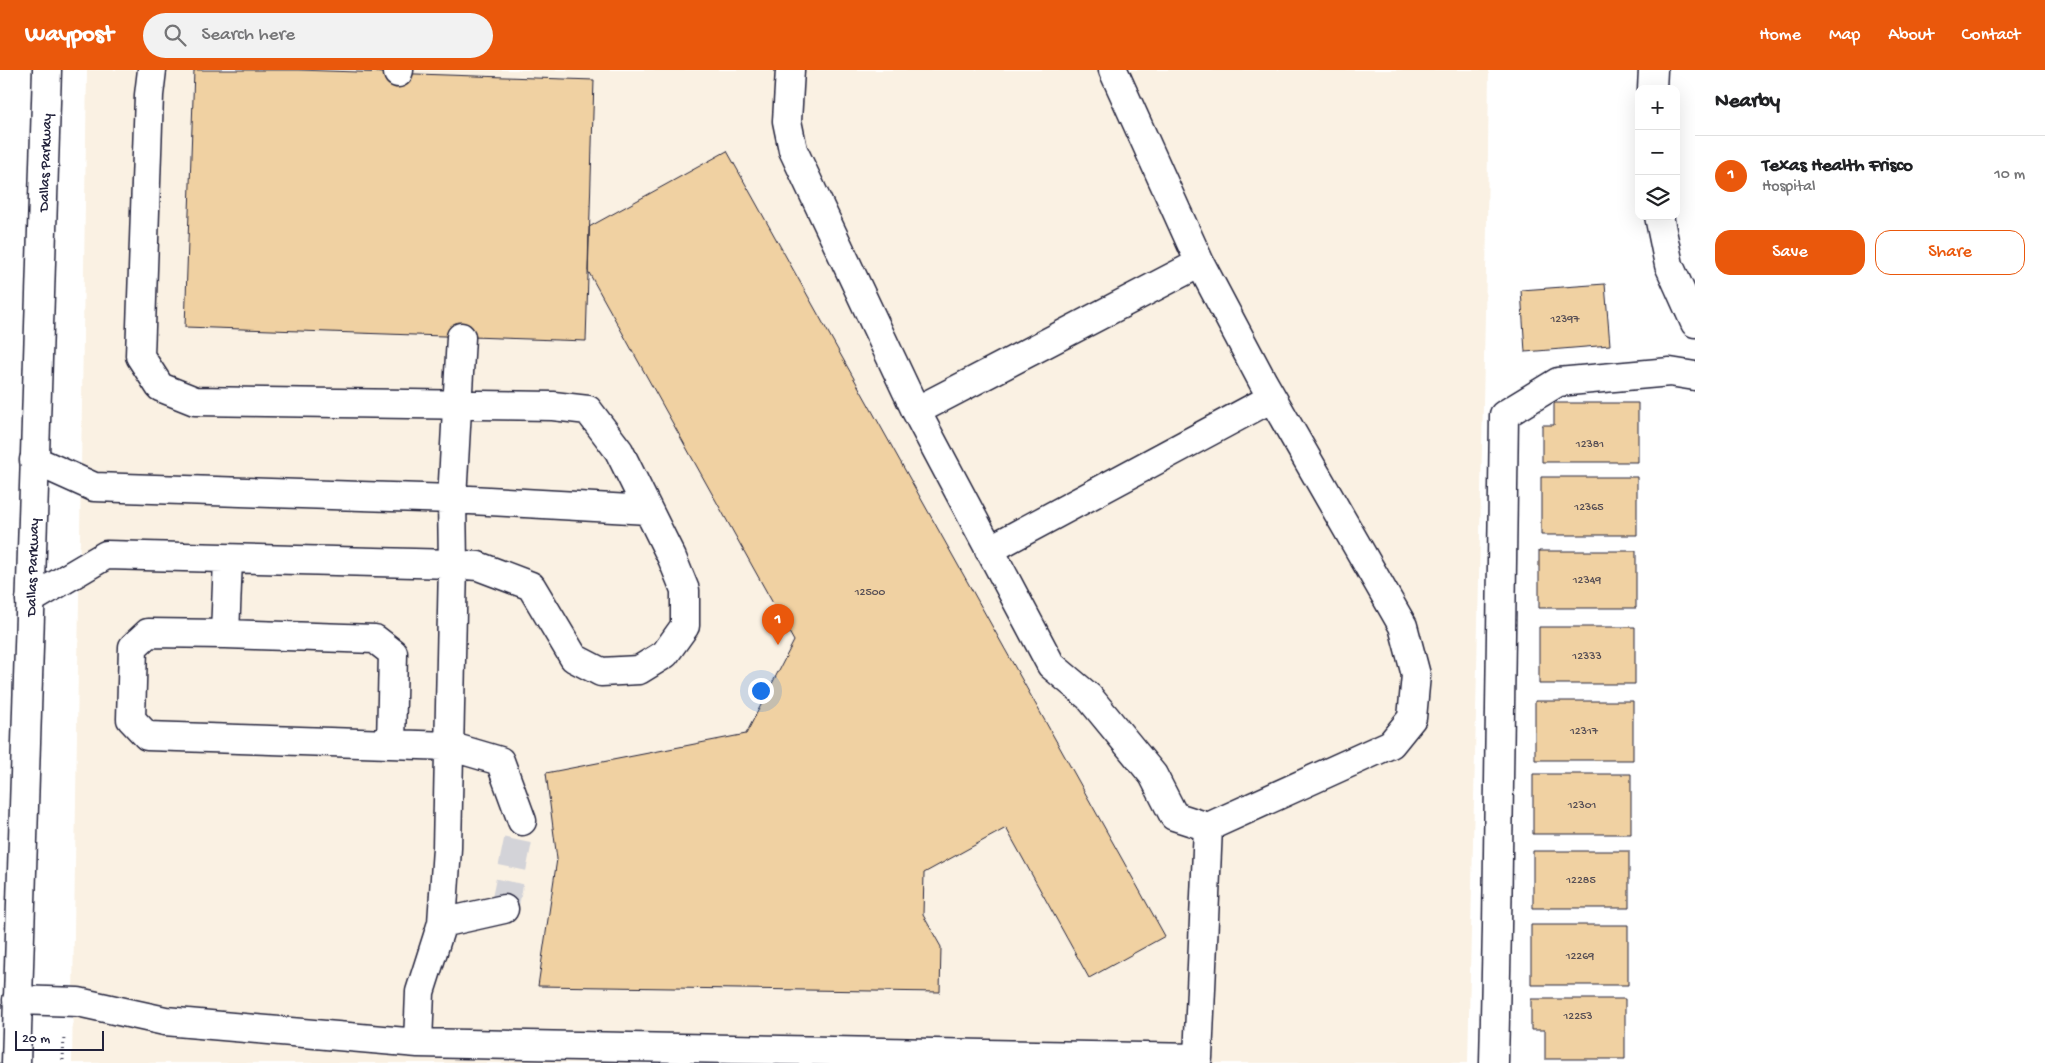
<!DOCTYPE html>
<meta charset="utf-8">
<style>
:root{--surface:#fff;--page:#f2f2f2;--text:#202124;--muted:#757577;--line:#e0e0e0;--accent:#ea580c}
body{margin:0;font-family:"Gochi Hand",sans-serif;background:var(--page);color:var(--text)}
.controls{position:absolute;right:15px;top:15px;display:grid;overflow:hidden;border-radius:10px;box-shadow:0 5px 20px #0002}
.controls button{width:45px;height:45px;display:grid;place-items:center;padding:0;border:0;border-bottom:1px solid var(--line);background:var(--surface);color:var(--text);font:25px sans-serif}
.scale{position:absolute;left:15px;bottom:12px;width:89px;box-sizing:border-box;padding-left:5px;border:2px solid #22223b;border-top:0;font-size:14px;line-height:18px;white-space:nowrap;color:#22223b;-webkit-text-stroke:4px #fff;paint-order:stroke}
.you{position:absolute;left:760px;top:620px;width:18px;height:18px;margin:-12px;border:4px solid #fff;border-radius:50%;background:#1a73e8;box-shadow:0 0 0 8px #1a73e833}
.badge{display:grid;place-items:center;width:32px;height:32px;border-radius:50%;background:var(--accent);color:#fff;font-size:16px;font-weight:700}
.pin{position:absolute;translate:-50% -41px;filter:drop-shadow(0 1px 2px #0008)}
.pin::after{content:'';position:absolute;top:26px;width:18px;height:15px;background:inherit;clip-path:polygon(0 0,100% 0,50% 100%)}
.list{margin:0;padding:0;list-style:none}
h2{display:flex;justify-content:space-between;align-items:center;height:65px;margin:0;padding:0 20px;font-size:21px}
h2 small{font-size:16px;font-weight:400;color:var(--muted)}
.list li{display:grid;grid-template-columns:32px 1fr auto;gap:15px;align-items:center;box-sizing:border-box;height:80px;padding:0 20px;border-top:1px solid var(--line)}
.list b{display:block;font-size:19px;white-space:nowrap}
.list p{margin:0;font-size:16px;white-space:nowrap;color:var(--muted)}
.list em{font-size:16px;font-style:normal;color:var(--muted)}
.actions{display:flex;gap:10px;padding:15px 20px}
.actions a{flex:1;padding:11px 0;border:1px solid var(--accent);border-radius:15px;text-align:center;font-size:18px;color:var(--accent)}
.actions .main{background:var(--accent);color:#fff}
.icon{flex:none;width:28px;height:28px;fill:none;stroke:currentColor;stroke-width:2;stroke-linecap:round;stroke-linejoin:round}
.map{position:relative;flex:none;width:1695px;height:993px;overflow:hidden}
header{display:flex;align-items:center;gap:30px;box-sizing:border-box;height:70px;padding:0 25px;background:var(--accent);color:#fff}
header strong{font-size:24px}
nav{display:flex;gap:28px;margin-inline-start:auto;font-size:18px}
.search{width:350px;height:45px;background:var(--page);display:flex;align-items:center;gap:12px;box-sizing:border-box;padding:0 18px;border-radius:28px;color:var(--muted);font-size:19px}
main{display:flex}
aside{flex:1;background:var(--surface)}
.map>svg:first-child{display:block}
.built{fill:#faf1e3}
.building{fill:#f0d1a2;stroke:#22223b}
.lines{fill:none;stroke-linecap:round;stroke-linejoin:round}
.minor-tunnel{stroke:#d3d3d8;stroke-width:28;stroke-dasharray:28 14;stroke-linecap:butt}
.minor-casing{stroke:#22223b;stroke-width:31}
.major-casing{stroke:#22223b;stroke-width:31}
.path{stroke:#22223b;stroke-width:3;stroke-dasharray:1 4;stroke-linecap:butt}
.minor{stroke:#fff;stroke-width:28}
.major{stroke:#fff;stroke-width:28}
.labels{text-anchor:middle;stroke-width:4;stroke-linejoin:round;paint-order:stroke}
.number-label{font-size:12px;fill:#564e55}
.street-label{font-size:15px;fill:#22223b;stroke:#fff}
</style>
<header>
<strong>Waypost</strong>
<div class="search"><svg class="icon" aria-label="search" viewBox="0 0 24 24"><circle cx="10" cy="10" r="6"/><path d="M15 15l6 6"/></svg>Search here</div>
<nav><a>Home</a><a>Map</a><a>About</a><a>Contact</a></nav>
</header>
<main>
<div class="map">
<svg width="1695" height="993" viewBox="0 0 1695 993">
<rect width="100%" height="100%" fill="#fff"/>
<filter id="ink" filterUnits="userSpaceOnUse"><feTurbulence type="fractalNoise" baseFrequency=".02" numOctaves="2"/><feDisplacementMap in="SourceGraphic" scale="10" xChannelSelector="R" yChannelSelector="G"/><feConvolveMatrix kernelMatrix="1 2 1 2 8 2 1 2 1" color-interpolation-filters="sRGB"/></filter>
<g filter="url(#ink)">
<path class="built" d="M87 0H1489L1487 158 1468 993H72Z"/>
<path class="building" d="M194 0H298L594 10 586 271 185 257Z
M727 81 1165 866 1089 908 1006 758 924 803 923 845 941 877 940 922 538 916 557 789 546 703 746 664 794 571 588 201 589 157Z
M1605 214 1610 275 1525 282 1521 220Z
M1554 333H1638V392H1542V355H1554Z
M1541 407H1637V465H1541Z
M1539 481H1636V538H1539Z
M1539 557H1635V614H1539Z
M1535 631H1633V690H1535Z
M1533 704H1631V764H1533Z
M1533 781H1629V838H1533Z
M1531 855H1628V915H1531Z
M1531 929H1625V989H1545V960H1531Z"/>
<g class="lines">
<path class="minor-tunnel" d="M504 839 522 751"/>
<defs>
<path id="minor" d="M790 0 787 51 793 80 916 341 1051 595 1089 627 1153 705 1174 746 1208 757 1391 674 1412 648 1416 605 1403 556 1263 312 1200 193 1113 0
M398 3 399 0
M1652 19 1653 0
M1659 146 1669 195 1695 253
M916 341 1200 193
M34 390 94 417 452 429 648 440
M989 480 1272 328
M228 489 225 564 148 563 133 577 131 649 147 666 449 676 500 691 522 751
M30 530 106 485 453 494 478 496 531 516 574 588 601 602 639 600 665 584 685 556V520L672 488 619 381 588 340 553 336 195 331 160 317 140 286 149 25 152 0
M225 564 375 569 393 583 391 674
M442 853 504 839
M17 930 78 932 165 951 418 973 420 922 442 853 447 778 453 494 452 429 461 267
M418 973 1198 988 1208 757
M1494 993 1497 857 1504 345 1558 312 1670 302 1695 306"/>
<g id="major">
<path id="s1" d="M16 993 47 0"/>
</g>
</defs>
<use href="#minor" class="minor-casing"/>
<use href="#major" class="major-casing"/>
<path class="path" d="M63 990 64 965"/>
<use href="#minor" class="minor"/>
<use href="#major" class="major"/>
</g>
</g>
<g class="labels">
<g class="number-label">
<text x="1565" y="252">12397</text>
<text x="1590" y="377">12381</text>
<text x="1589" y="440">12365</text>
<text x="1587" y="513">12349</text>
<text x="870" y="525">12500</text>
<text x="1587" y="589">12333</text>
<text x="1584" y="664">12317</text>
<text x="1582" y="738">12301</text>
<text x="1581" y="813">12285</text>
<text x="1580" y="889">12269</text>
<text x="1578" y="949">12253</text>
</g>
<g class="street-label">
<text dy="5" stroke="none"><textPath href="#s1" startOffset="901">Dallas Parkway</textPath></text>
<text dy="5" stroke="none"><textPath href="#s1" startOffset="496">Dallas Parkway</textPath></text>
</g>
</g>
</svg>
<div class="controls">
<button>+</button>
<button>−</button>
<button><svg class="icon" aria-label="layers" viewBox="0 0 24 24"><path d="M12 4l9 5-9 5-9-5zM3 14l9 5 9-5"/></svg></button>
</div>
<div class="scale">20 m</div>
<div class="you"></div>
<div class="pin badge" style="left:778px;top:575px">1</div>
</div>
<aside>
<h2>Nearby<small></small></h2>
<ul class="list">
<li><span class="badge">1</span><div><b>Texas Health Frisco</b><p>Hospital</p></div><em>10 m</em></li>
</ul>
<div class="actions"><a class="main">Save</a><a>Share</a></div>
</aside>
</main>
